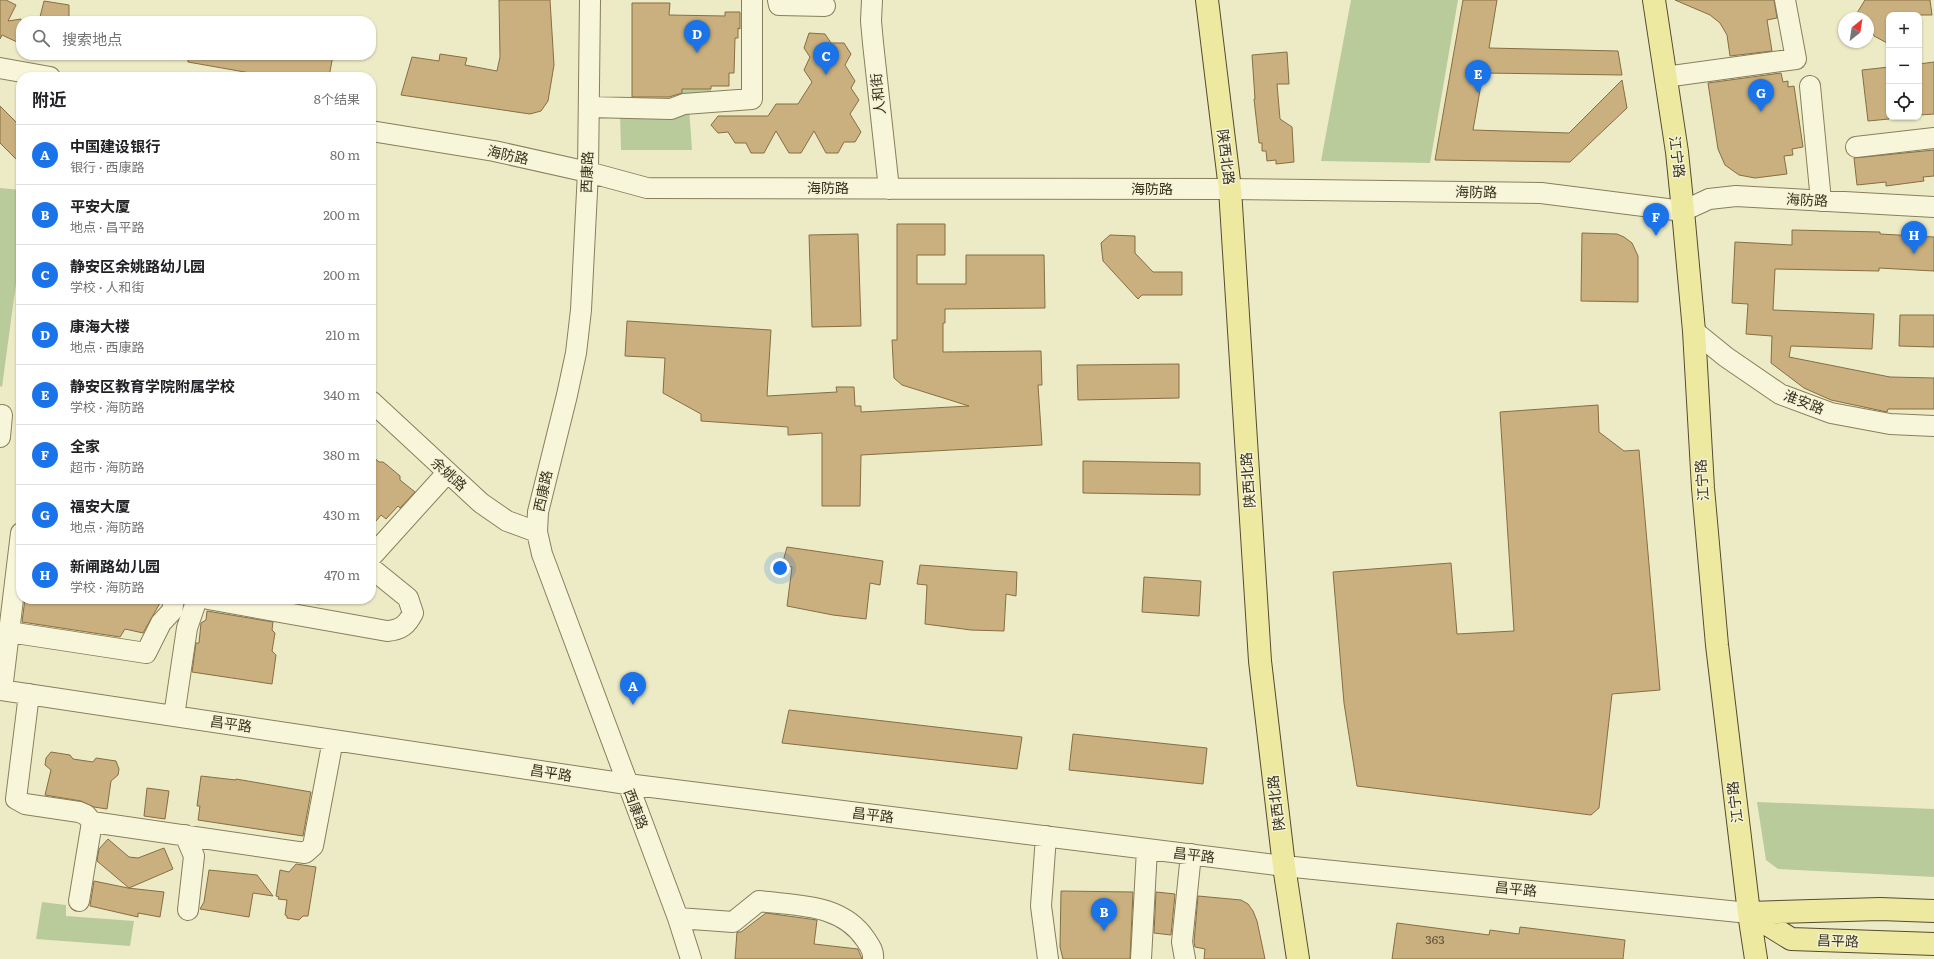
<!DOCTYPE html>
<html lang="zh">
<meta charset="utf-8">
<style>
:root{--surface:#fff;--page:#f2f2f2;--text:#202124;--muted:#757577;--line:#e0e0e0;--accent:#1a73e8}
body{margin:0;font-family:Literata,"Noto Sans SC",serif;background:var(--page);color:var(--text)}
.controls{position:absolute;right:12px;top:12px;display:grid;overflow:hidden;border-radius:8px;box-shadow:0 1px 3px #0004}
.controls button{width:36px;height:36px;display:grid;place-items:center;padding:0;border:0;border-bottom:1px solid var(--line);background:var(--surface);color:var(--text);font:20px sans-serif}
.compass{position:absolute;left:1838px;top:12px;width:36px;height:36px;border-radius:50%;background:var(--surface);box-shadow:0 1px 3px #0004;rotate:30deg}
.you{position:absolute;left:780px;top:568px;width:14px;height:14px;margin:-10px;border:3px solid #fff;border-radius:50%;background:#1a73e8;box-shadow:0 0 0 6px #1a73e833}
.badge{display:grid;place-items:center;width:26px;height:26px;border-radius:50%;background:var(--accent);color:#fff;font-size:13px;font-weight:700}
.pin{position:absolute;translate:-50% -33px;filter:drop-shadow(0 1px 2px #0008)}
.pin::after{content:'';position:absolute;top:21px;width:14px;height:12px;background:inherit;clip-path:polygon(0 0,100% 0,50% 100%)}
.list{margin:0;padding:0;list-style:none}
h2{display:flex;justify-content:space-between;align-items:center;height:52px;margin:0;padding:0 16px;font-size:17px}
h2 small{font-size:13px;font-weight:400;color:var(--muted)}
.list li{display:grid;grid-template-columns:26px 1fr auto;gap:12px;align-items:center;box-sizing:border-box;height:60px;padding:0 16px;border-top:1px solid var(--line)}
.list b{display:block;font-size:15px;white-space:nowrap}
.list p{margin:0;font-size:13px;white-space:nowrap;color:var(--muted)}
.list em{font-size:13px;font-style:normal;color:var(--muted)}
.icon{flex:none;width:22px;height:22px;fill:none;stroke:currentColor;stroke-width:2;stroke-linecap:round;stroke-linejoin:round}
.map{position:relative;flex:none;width:1934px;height:959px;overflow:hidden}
.search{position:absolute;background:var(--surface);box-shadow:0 1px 3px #0004;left:16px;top:16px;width:360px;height:44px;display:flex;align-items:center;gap:10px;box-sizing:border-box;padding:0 14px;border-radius:16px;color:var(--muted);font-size:15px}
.panel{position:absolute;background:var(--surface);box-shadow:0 1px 3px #0004;left:16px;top:72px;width:360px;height:532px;border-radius:16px}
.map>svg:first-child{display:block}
.green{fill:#b9cb9a}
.building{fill:#cab07e;stroke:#866e43}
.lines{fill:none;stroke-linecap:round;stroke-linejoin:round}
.minor-casing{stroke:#887e5c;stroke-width:22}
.major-casing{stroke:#564b30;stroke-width:24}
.minor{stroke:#f8f6da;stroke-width:20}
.major{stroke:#eee9a0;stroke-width:22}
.labels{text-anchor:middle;stroke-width:3;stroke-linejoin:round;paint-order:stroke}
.number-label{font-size:12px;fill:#5d5238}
.street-label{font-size:14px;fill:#393220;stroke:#f5f3d6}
</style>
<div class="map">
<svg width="1934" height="959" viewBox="0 0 1934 959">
<rect width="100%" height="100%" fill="#edebc6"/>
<path class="green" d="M1351 0H1458L1430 163 1321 161Z
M682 89H711V100H682Z
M689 107 692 150H621L620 111Z
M0 188 21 190V247L2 387 0 386Z
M285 599H326L320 605Z
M1757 802 1934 809V877L1778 869 1766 860Z
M42 902 66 905V916L134 921 130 946 36 939Z"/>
<path class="building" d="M0 0H6L16 5 8 21 21 19V34L17 42 2 35 0 39Z
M499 0H550L554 65 548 101 541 111 530 114 401 95 412 57 439 61 440 54 467 58 465 65 497 71 500 57Z
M1463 0H1497L1489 48 1618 51 1622 75 1483 73 1473 130 1569 133 1622 80 1627 108 1570 162 1435 160Z
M1675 0H1774L1777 18 1767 20 1772 51 1730 56 1727 35 1720 23 1710 15Z
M1865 0H1930L1932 15H1889V44L1874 36 1873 33 1868 29V18H1854Z
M44 1 69 5V21H39Z
M632 3H670L669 15 725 16V12H740V29L738 28V38H735L734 73H729V86H711V89H682V93L669 97H632Z
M809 33 825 34 831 43H844L851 54 845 65 855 81 851 88 859 100 850 114 861 132 855 142H844L838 153H826L814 131 801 153H789L776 131 764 153H751L746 143H735L728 132 718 133 711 125 718 116H768L776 104H798L812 82 804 70 810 57 804 48Z
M1287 52 1289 84H1277L1280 119 1292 127 1294 162 1276 164V160L1267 161 1266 151H1262V143H1259L1254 99H1255L1252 55Z
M188 55H333L329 77H273L188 62Z
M1934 62V114L1919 115V64Z
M1889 67V119L1868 121 1862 70Z
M1781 73 1783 82 1788 81V87L1794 86 1803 147 1792 149 1793 155 1784 156 1787 174 1755 178 1739 175 1725 165 1718 149 1708 83Z
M0 106 21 127V164L0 143Z
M1934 150V176L1923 177 1924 181 1886 186V182L1857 185 1854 158Z
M897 224H945V255H917V284H966V255H1044L1045 308 945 309V323H943V352L1041 351 1042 385H1038L1042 445 861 455 860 506H822V433L788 435V427L701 421V414L663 393 665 358 625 356 627 321 771 330 767 396 837 392 836 387H854L855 406H861V412L969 406 902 385 894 378 892 340H897Z
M1792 230 1880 232V234L1934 237V271L1879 268V271L1775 269 1773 310 1874 314 1872 349 1791 346 1789 357 1890 377 1934 378V409H1888L1887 412 1831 400 1804 388 1771 363 1772 336 1746 334 1748 304 1732 303 1735 242 1792 245Z
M1582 233 1617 234 1624 237 1632 243 1638 256V302L1581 301Z
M858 234 861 326 812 327 809 235Z
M1110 235 1135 236V253L1153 272H1182V295H1142L1138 299 1103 261 1101 243Z
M1900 315H1934V347L1899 346Z
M1179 364V398L1078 400 1077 365Z
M1598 405 1599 432 1624 451 1639 450 1660 690 1612 694 1599 808 1591 815 1357 786 1344 703 1333 572 1451 563 1457 634 1514 631 1500 412Z
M371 455 379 462H383L387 465 400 476V480L415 492 400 508 398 506 386 519 381 515 371 527Z
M1083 461 1200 463V495L1083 493Z
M787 547 883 561 880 585 870 583 866 619 833 615 787 606 792 567 782 565Z
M920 565 1017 572 1016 596 1006 594 1004 631 971 630 925 624 927 585 917 584Z
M1144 577 1201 581 1199 616 1142 612Z
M25 599H153L160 603 143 633 125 629 120 637 22 622Z
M207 611 273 622 272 630 275 633 272 651 276 655 272 684 192 672 196 643H199L201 623 206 620Z
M789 710 1022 737 1017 769 782 743Z
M1073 734 1207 748 1203 784 1069 770Z
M51 752 70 755 73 759 93 762 96 758 116 761 119 769 118 775 111 781 107 809 94 807 81 801 45 795 51 770 45 765 46 758Z
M201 776 236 780V779L311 792 303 836 198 820 200 806H197Z
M147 788 169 791 165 819 144 816Z
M108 839 129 857 138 858 164 848 173 869 129 888 97 861 99 849Z
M296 864 316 867 308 916H303L299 920 287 918V916L285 915 287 900 278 899 279 897 276 896 280 870 289 872Z
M209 870 257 875 273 896 253 893 249 917 200 909 204 902Z
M94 881 128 888 164 892 160 917 138 913V917L90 906Z
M1061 891 1133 892 1130 959H1063L1060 947Z
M1156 892 1175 894 1171 935 1154 933Z
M1198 896 1241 900 1248 904 1253 911 1257 921 1265 959H1204L1205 949 1195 947 1194 942Z
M766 913 817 920 814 944 858 949 862 959H735L737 932H741Z
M1397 923 1489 935 1490 930 1519 934 1520 927 1625 940 1623 959H1392Z"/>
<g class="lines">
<defs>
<path id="minor" d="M590 0 588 172 581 310 576 353 567 395 538 512 537 532 542 554 678 918 691 959
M778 0 779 5 825 6
M872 0 871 21 873 43 889 189
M0 68 50 77
M1665 77 1796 59 1785 0
M1810 86 1821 201
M589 107 671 109 684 104 752 99V0
M371 131 494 151 588 172 647 188 1230 189 1541 193 1683 211 1709 199 1736 196 1934 207
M1856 147 1934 138
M1694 331 1726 357 1780 394 1831 413 1890 424 1934 426
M371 401 481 503 507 521 537 532
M0 437 2 415
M371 557 447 473
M208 599 387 631C401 630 407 625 413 613L408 598 371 568
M9 632 146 653 161 623 172 611 174 599
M0 690 627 784 1284 866 1749 913
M2 690 21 533
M29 694 16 799 25 804 79 812 86 815 92 822 79 901
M174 716 187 628 197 599
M92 822 305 853 313 846 333 740
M185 835 194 856 188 910
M1046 836 1041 906 1048 959
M678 918 733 922 759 901C797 906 842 903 866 940 870 946 874 951 873 959
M1141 959 1147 849
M1185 959 1182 942 1191 854"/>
<path id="major" d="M1207 0 1230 189 1260 661 1284 866 1298 959
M1654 0 1677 152 1683 211 1694 331 1703 488 1717 645 1749 913 1756 959
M1749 913 1791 939 1934 944
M1749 913 1880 909 1934 911"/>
</defs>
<use href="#minor" class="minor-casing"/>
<use href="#major" class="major-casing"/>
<use href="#minor" class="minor"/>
<use href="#major" class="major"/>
</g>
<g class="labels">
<g class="number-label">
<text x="1435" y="944">363</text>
</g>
<g class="street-label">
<text transform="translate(878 94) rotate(-96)" y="5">人和街</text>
<text transform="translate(508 155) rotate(12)" y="5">海防路</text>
<text transform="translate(1226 157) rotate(83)" y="5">陕西北路</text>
<text transform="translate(1677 157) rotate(83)" y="5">江宁路</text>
<text transform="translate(587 172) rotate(-88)" y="5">西康路</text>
<text x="828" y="193">海防路</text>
<text x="1152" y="194">海防路</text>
<text transform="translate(1476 192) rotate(1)" y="5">海防路</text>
<text transform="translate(1807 200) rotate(3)" y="5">海防路</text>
<text transform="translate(1804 402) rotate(21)" y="5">淮安路</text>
<text transform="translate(449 474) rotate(42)" y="5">余姚路</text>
<text transform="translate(1248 480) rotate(-94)" y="5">陕西北路</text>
<text transform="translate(1702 480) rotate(-94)" y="5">江宁路</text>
<text transform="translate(543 491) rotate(-78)" y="5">西康路</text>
<text transform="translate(231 724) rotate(8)" y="5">昌平路</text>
<text transform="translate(551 773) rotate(9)" y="5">昌平路</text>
<text transform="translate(1735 802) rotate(-97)" y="5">江宁路</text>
<text transform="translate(1276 803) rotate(-97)" y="5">陕西北路</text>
<text transform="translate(636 809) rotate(69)" y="5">西康路</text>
<text transform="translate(873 815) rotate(7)" y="5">昌平路</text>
<text transform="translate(1194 855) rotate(7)" y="5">昌平路</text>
<text transform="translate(1516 889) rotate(6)" y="5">昌平路</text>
<text transform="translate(1838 941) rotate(2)" y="5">昌平路</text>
</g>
</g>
</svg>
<div class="controls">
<button>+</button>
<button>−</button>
<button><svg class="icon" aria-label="locate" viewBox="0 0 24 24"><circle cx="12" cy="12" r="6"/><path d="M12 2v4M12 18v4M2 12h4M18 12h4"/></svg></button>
</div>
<svg class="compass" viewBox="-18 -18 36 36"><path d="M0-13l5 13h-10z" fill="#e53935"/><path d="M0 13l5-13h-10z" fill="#757577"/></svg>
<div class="you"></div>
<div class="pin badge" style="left:633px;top:705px">A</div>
<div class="pin badge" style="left:1104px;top:931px">B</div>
<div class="pin badge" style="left:826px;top:75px">C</div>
<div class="pin badge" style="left:697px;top:53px">D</div>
<div class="pin badge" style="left:1478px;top:93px">E</div>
<div class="pin badge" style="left:1656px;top:236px">F</div>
<div class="pin badge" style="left:1761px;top:112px">G</div>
<div class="pin badge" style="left:1914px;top:254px">H</div>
<div class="search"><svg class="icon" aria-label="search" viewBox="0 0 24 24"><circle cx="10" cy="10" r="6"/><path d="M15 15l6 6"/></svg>搜索地点</div>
<section class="panel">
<h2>附近<small>8个结果</small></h2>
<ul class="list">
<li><span class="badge">A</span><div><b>中国建设银行</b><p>银行 · 西康路</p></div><em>80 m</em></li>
<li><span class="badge">B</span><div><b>平安大厦</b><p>地点 · 昌平路</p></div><em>200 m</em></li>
<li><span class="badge">C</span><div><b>静安区余姚路幼儿园</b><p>学校 · 人和街</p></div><em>200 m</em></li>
<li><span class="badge">D</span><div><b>康海大楼</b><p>地点 · 西康路</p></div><em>210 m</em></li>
<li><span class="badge">E</span><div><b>静安区教育学院附属学校</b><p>学校 · 海防路</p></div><em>340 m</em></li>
<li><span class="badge">F</span><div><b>全家</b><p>超市 · 海防路</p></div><em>380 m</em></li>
<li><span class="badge">G</span><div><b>福安大厦</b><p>地点 · 海防路</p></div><em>430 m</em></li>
<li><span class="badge">H</span><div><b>新闸路幼儿园</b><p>学校 · 海防路</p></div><em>470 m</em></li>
</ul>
</section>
</div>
